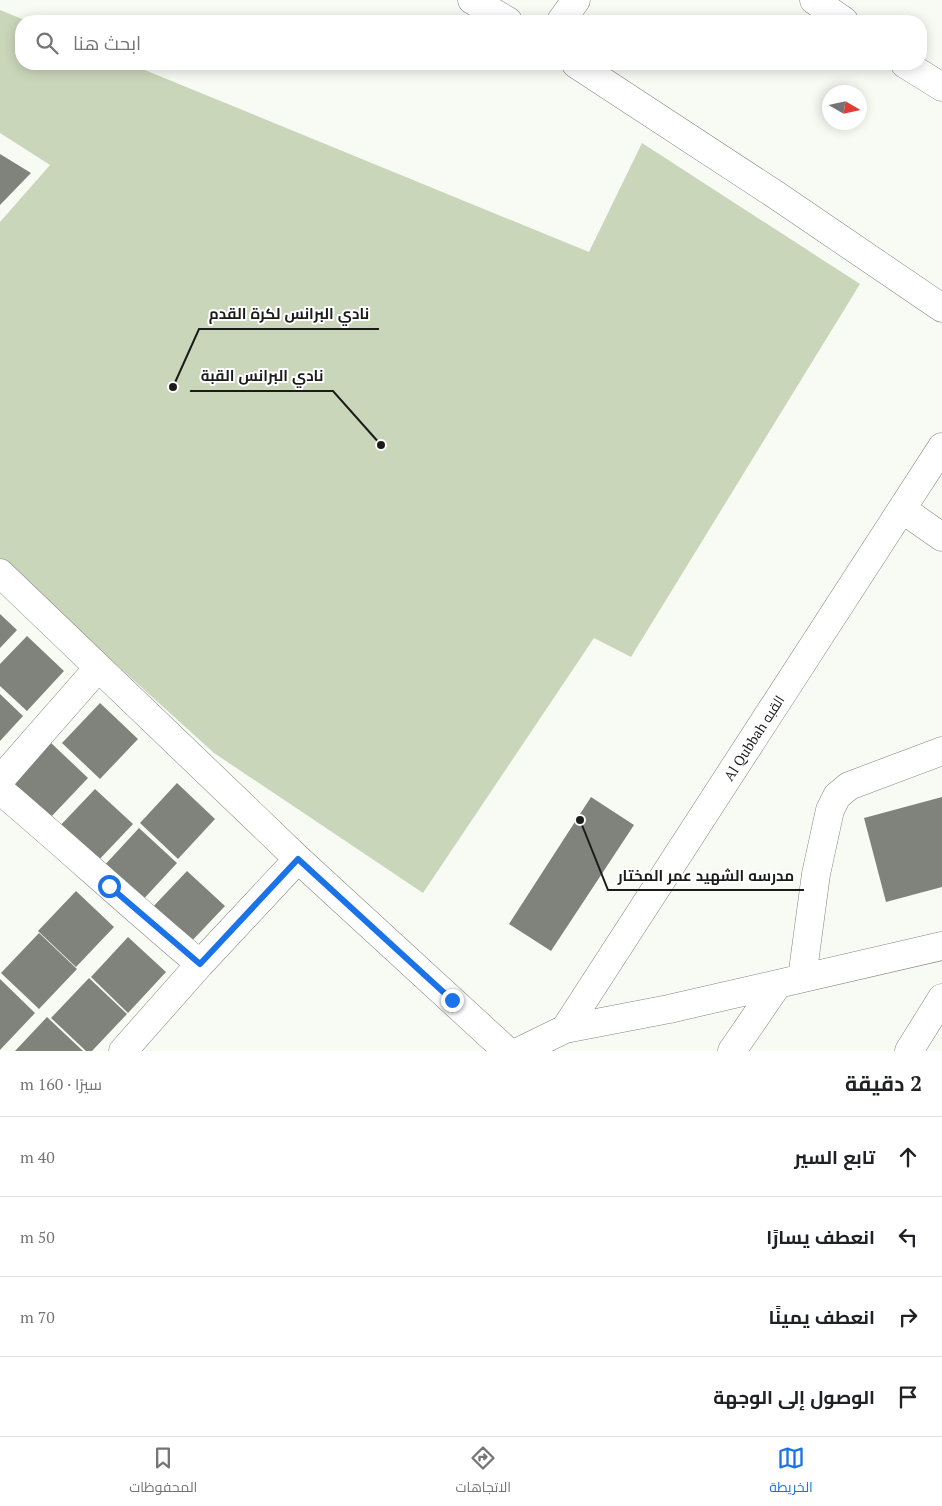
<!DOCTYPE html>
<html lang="ar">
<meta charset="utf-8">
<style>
:root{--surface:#fff;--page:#f6f6f6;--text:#202124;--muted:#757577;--line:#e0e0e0;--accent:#1a73e8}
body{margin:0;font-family:"PT Serif",Cairo,serif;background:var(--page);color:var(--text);direction:rtl}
.compass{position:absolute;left:822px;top:85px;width:45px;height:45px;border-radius:50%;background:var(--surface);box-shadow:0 2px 12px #0003;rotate:99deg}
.stop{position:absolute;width:15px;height:15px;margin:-11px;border:4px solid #1a73e8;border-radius:50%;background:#fff}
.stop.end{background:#1a73e8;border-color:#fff;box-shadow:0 1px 5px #0008}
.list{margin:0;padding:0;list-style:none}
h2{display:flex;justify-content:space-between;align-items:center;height:65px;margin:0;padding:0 20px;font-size:21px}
h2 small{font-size:16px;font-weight:400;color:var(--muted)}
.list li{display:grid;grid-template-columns:32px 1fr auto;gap:15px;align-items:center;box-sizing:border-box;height:80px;padding:0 20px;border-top:1px solid var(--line)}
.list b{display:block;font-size:19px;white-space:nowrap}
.list em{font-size:16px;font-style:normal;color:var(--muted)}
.icon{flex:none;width:28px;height:28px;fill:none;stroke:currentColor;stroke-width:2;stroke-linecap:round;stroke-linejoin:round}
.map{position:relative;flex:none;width:942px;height:1051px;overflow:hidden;direction:ltr}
.search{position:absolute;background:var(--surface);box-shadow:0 2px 12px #0003;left:15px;right:15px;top:15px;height:55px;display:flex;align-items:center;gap:12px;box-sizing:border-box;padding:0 18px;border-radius:20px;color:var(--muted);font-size:19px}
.sheet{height:385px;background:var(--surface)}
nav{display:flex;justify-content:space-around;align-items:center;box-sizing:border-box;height:70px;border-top:1px solid var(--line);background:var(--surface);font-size:14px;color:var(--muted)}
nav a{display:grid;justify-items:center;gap:2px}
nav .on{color:var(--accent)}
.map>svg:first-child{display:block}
.green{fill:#cad6ba}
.building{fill:#80827c}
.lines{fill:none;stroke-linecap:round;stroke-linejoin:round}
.minor-casing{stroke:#848680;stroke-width:29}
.minor{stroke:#fff;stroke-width:28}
.route{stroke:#1a73e8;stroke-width:6}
.labels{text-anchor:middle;stroke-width:4;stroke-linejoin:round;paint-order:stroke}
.street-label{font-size:14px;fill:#1b1c1a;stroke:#fff}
.leader{fill:none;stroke:#1b1c1a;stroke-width:2}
.callout-dot{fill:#1b1c1a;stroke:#fff;stroke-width:2}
.callout-label{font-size:15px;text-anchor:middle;font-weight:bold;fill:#1b1c1a;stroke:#fff;stroke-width:4;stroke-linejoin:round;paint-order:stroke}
</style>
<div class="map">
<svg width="942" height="1051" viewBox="0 0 942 1051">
<rect width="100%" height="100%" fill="#f8fbf4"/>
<path class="green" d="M0 10 27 21H21V64H130L589 252 642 143 860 284 631 657 594 638 423 893 214 753 0 559V222L50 165 0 133Z"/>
<path class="building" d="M0 154 31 173 0 205Z
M0 614 17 630 0 648Z
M27 636 64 671 27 711 0 686V664Z
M0 694 23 716 0 741Z
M100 703 138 739 100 779 62 743Z
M50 742 88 778 50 818 12 782Z
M177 783 215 819 178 859 140 823Z
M95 789 133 824 95 864 57 829Z
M591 797 634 825 551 951 509 924Z
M942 797V887L886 902 864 818Z
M139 828 177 863 139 904 102 868Z
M187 871 225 906 187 946 149 911Z
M76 891 114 927 76 967 38 931Z
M39 933 77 969 39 1009 1 973Z
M128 937 166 972 128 1013 91 977Z
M89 978 127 1014 92 1051H86L51 1018Z
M0 979 35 1013 0 1050Z
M47 1017 83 1051H15Z"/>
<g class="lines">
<defs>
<path id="minor" d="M472 0 508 21
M814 0 844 21
M561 21 576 0
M576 64 776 195 942 308
M905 64 942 87
M902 509 942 537
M0 573 298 859 507 1051
M0 780 98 668
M0 790C67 847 132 907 200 964
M802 978 816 874 830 810 837 796 849 786 942 751
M565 1029 942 447
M123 1051 200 964 298 859
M520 1051 565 1029 669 1009 942 946
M732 1051 778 984
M909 1051 942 998"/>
</defs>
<use href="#minor" class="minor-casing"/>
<use href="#minor" class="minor"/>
</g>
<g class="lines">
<path class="route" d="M109 886 200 964 298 859 452 1000"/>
</g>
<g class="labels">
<g class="street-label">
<text transform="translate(754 738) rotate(-57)" y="5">Al Qubbah القبه</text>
</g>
</g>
<path class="leader" d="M173 387L199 329H379M381 445L333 391H190M580 820L608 890H804"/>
<g class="callout-dot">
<circle cx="173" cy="387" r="5"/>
<circle cx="381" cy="445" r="5"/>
<circle cx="580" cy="820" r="5"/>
</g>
<g class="callout-label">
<text x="289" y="319">نادي البرانس لكرة القدم</text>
<text x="262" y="381">نادي البرانس القبة</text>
<text x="706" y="881">مدرسه الشهيد عمر المختار</text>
</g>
</svg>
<svg class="compass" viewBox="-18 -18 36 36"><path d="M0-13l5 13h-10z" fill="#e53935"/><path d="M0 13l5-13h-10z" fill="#757577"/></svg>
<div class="stop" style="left:109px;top:886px"></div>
<div class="stop end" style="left:452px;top:1000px"></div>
<div class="search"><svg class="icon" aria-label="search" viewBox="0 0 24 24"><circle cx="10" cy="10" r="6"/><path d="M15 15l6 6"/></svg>ابحث هنا</div>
</div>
<section class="sheet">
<h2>2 دقيقة<small>سيرًا · 160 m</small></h2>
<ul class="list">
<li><svg class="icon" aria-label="ahead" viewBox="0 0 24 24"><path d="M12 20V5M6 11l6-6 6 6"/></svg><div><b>تابع السير</b></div><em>40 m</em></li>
<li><svg class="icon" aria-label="left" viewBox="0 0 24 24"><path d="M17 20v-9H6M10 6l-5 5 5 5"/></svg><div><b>انعطف يسارًا</b></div><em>50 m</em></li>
<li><svg class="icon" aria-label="right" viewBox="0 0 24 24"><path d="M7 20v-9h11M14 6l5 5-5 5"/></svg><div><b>انعطف يمينًا</b></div><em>70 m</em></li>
<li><svg class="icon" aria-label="arrive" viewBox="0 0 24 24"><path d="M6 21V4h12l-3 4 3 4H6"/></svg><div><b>الوصول إلى الوجهة</b></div></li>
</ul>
</section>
<nav>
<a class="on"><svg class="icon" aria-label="map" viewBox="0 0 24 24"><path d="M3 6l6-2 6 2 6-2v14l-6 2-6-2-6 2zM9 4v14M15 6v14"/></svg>الخريطة</a>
<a><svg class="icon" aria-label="directions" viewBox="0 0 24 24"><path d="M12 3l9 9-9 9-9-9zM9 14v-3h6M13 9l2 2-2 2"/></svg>الاتجاهات</a>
<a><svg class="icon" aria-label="saved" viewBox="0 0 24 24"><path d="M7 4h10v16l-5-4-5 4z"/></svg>المحفوظات</a>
</nav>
